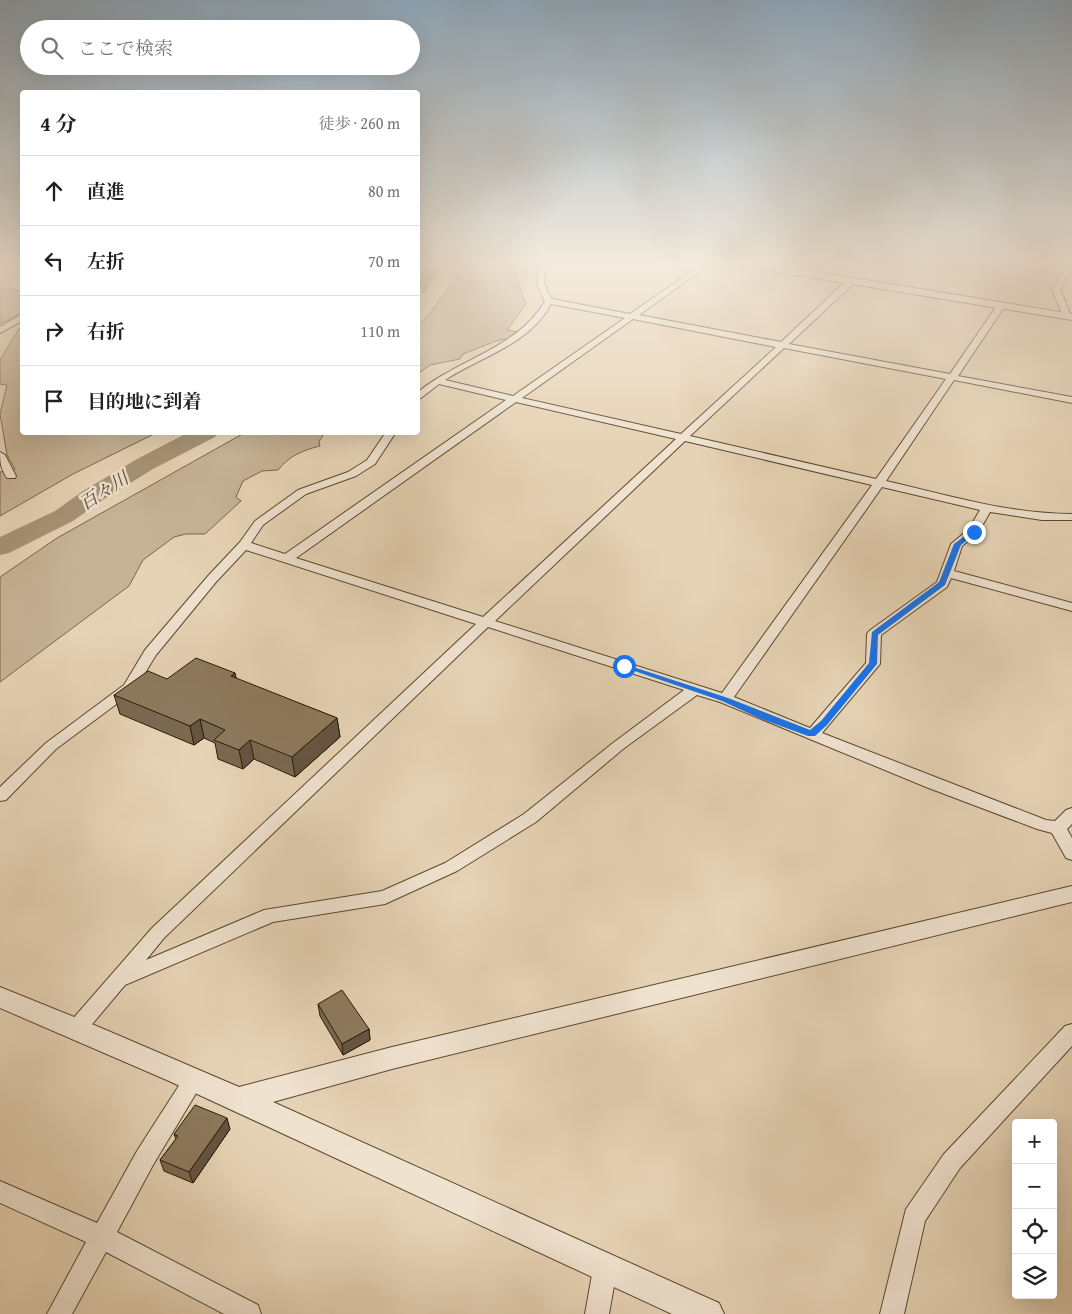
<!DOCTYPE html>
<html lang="ja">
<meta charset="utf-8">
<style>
:root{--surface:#fff;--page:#f2f2f2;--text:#222;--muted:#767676;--line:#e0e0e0}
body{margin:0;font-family:"Gentium Book Plus","Noto Serif JP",serif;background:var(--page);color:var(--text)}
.controls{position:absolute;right:15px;bottom:15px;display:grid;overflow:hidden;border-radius:5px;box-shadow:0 5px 20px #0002}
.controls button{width:45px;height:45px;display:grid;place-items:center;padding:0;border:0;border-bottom:1px solid var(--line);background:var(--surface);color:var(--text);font:25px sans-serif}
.stop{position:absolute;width:15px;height:15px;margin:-11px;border:4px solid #1a73e8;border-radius:50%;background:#fff}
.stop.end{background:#1a73e8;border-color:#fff;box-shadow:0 1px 5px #0008}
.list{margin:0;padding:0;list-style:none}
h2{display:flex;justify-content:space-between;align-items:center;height:65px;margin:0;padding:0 20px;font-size:21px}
h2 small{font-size:16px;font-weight:400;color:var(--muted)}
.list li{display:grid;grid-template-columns:32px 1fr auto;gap:15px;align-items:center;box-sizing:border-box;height:70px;padding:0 20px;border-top:1px solid var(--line)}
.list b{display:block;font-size:19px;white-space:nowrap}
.list em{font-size:16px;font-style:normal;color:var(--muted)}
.icon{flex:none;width:28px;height:28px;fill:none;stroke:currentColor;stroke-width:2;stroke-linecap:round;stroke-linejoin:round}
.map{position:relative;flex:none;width:1072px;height:1314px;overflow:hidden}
.search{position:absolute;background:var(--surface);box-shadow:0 5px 20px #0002;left:20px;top:20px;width:400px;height:55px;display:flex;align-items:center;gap:12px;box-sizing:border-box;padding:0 18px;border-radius:28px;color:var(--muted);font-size:19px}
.panel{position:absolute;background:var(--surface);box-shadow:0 5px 20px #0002;left:20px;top:90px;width:400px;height:345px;border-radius:5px}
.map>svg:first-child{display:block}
.green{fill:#c6b396;stroke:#79664b}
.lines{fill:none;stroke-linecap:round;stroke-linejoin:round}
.river{fill:#a79477;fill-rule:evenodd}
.minor-casing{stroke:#5a482d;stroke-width:2}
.tertiary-casing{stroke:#5a482d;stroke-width:2}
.minor{fill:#efe2cf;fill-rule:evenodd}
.tertiary{fill:#efe2cf;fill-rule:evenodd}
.wall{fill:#796951;stroke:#2c1900}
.shaded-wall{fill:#635542;stroke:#2c1900}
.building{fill:#8d7a5e;stroke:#2c1900}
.route{fill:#1a73e8}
.labels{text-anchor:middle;stroke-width:5;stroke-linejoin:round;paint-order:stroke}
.water-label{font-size:18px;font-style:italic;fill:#5d4a30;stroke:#efe2cf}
</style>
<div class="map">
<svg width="1072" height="1314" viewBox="0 0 1072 1314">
<rect width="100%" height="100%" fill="#e6d3b5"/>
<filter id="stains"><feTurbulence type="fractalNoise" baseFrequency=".004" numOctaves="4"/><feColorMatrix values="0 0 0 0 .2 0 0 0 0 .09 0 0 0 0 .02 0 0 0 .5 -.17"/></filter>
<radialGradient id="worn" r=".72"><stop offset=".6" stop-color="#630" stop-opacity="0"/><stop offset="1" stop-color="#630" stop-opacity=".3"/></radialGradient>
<path class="green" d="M469 261H517L512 266 526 304 507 330 517 332 511 338 496 341 463 354 460 359 430 365 418 374V325L427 317Z
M0 288 22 291V313L0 324Z
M22 327V432L156 433 73 474 0 516V472L15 469 7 455 0 414 7 385 0 384V360L19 329Z
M246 432 325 433 319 441 320 446C303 450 289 456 278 470L262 471 243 481 236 497 241 501 205 534H186L174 537 143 560 129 586 0 682V577L57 538Z"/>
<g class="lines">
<path class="river" d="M430 261H447L424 293 418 294V278Z
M189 432H218L215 437 153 469 101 501 73 521 9 553 0 555V537L55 511 83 491 137 459Z"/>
<defs>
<path id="minor" d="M544 261H551C541 276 543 285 552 299L630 314 706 261H714L639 315 781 342 847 280H853V284L789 344 950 374 998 304H1004L1005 306 958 376 1072 397V403L954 380 886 481C947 495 1009 514 1072 514V520H1042L990 512 978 533 962 546 954 571 1072 603V611L951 578 947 587 881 635 880 664 822 733 1046 820 1055 821 1066 810 1072 808V824L1067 829 1072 838V860L1066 858 1052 833 1037 829 926 787 720 702 697 695 623 749 536 822 457 871 385 904 273 922 125 985 84 1034 77 1036 70 1034 67 1028 70 1022 152 928 476 624 246 550 216 582 156 655 134 691 56 749 6 800 0 801V787L46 743 124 685 145 650 208 576 240 542 255 521 298 490 348 472 367 460 386 432H396L375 464 356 476 306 494 263 525 251 543 285 554 506 400 439 384 421 398 418 399V392C458 359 518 348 545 301 536 286 533 277 544 261ZM551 304 625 318 513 396 445 380C482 356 529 345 551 304ZM633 319 776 347 681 434 522 398ZM784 348 946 379 876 479 690 436ZM516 402 676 439 483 617 296 558ZM685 441 872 485 722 693 495 621ZM882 487 980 510 969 529 951 544 937 582 869 631 867 634 866 663 810 728 734 697ZM488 627 684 690 613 743 524 814 445 863 382 891 264 910 146 960 164 938Z
M820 261H830L806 275 799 273Z
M1069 265H1072V272L1060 289 1071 316 1067 318 1063 316 1052 289Z
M19 316H22V321L0 333V327Z
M0 452 5 455 16 476 15 478H7C1 469 0 463 0 452Z
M1072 1024V1046L960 1168 925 1221 904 1314H880L906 1209 944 1154 1065 1026Z
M194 1070 201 1073 204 1079 201 1085 153 1165 117 1232 258 1305 261 1314H224L106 1252 72 1314H47L86 1242 0 1203V1181L97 1223 137 1151 187 1073Z
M605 1257 613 1261 617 1269 609 1314H585L593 1269 597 1261Z"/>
<path id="tertiary" d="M726 261H750L1072 314V320L730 264Z
M1072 886V902L392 1069 273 1102 719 1303 724 1314H672L169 1081 0 1008V987L99 1027 239 1087 392 1047Z"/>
</defs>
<use href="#minor" class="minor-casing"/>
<use href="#tertiary" class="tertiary-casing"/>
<use href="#minor" class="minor"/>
<use href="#tertiary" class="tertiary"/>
</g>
<path class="wall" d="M3 261H22V264Z
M235 673 236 679 337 718 340 737 295 777 254 759 243 769 218 759 215 743 204 738 194 745 120 714 114 695 167 679Z
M318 1004 369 1029 370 1040 343 1055 320 1016Z
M230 1129 193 1183 164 1171 160 1160 176 1139 174 1134Z"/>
<path class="shaded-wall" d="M235 673 239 692 231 676Z
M337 718 340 737 295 777 292 757Z
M200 719 204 738 194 745 190 726Z
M250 740 254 759 243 769 239 750Z
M369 1029 370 1040 343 1055 342 1044Z
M227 1118 230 1129 193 1183 189 1172Z"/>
<path class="building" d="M196 658 235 673 231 676 337 718 292 757 250 740 239 750 214 740 225 730 200 719 190 726 114 695 148 671 167 679Z
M342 990 369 1029 342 1044 318 1004Z
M195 1105 227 1118 189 1172 160 1160 178 1136 174 1134Z"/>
<linearGradient id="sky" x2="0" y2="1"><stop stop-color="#8ea7bb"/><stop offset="0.59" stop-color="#f4ebde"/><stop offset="1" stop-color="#f4ebde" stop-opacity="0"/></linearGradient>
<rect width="1072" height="445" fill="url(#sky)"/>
<path class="route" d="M974 529 977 532 976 533 961 545 945 585 878 635 877 664 827 725 815 736H808L761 719 722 701 620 666 627 665 728 698 810 730 821 721 869 663 872 632 939 582 954 544Z"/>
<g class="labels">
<g class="water-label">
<text transform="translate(104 491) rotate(-33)" y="6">百々川</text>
</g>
</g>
<rect width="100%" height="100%" filter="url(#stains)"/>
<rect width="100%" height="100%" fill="url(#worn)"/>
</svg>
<div class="controls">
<button>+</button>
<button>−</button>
<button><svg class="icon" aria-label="locate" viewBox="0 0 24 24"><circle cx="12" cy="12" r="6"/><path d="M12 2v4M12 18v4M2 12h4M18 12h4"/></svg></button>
<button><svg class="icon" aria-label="layers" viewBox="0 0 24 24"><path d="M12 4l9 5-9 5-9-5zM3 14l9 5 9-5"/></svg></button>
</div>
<div class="stop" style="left:624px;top:666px"></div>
<div class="stop end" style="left:974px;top:532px"></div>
<div class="search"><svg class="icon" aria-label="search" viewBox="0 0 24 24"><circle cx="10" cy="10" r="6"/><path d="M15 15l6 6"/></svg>ここで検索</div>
<section class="panel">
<h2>4 分<small>徒歩 · 260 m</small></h2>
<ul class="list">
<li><svg class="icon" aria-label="ahead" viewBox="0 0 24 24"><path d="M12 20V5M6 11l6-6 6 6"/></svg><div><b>直進</b></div><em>80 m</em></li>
<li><svg class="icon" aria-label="left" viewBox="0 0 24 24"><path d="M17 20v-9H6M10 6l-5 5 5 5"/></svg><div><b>左折</b></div><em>70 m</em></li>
<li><svg class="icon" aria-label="right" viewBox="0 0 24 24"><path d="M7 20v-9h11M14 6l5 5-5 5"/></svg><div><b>右折</b></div><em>110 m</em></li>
<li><svg class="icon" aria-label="arrive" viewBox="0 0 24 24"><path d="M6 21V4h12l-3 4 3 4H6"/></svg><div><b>目的地に到着</b></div></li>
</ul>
</section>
</div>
